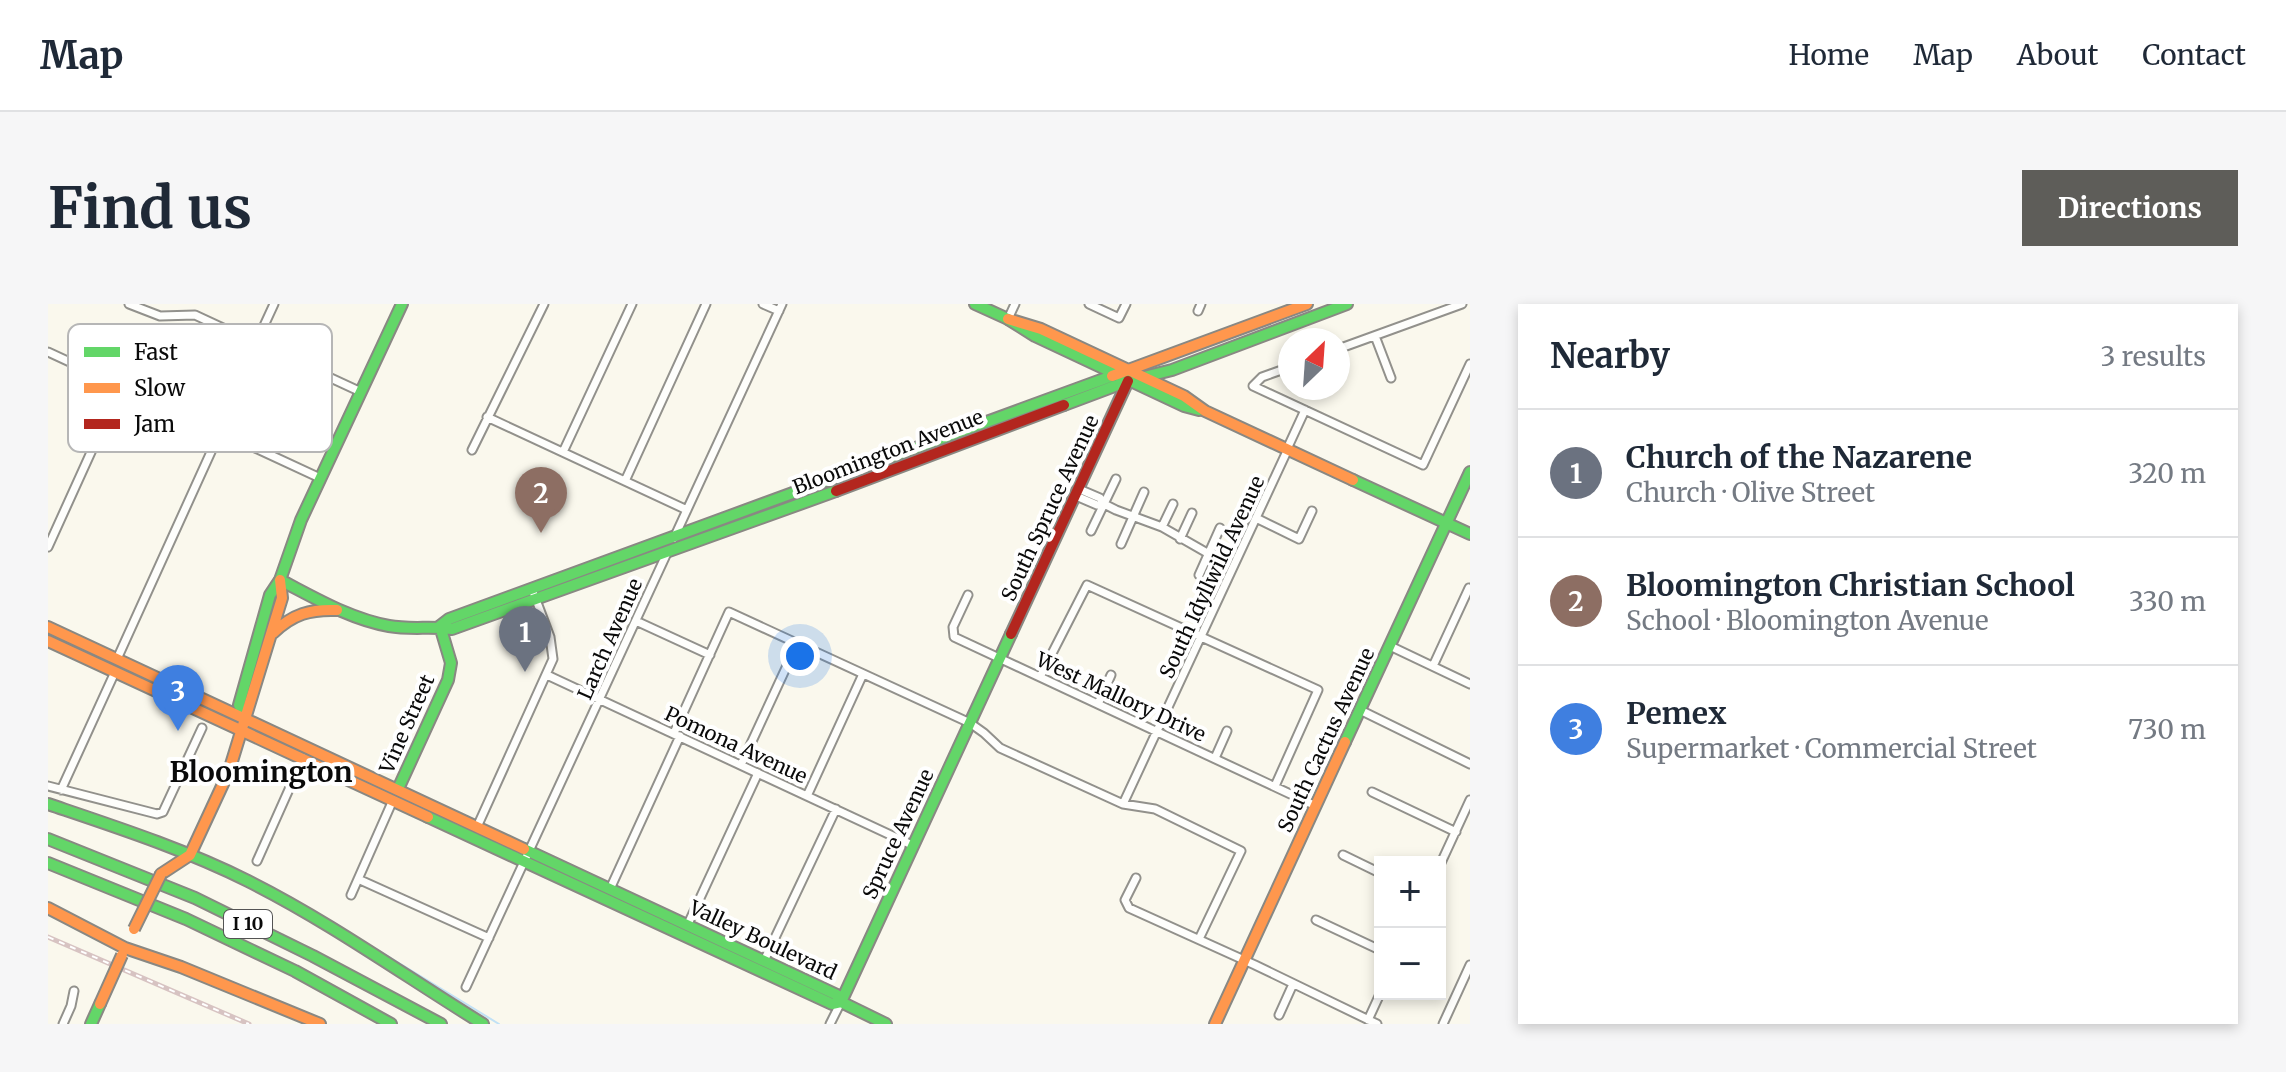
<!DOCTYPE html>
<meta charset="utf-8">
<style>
:root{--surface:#fff;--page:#f6f6f7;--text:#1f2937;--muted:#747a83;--line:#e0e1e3;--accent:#5e5d59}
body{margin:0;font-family:Merriweather,serif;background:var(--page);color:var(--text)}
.controls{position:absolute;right:24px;bottom:24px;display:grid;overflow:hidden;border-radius:0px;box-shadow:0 4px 12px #0003}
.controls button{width:72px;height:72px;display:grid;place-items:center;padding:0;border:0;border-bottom:2px solid var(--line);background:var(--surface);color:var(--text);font:40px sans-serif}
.compass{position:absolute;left:1230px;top:24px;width:72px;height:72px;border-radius:50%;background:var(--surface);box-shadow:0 4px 12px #0003;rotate:25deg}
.you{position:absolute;left:752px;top:352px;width:28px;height:28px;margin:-20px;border:6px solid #fff;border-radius:50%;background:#1a73e8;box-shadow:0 0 0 12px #1a73e833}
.badge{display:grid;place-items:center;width:52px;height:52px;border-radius:50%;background:var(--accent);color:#fff;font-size:26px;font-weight:700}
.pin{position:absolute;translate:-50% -66px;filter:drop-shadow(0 2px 4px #0008)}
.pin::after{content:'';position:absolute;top:42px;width:28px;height:24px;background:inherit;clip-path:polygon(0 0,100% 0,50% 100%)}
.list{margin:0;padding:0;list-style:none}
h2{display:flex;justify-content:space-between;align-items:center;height:104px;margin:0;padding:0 32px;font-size:34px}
h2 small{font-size:26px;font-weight:400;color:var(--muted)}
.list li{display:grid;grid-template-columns:52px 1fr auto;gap:24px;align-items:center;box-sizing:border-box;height:128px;padding:0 32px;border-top:2px solid var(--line)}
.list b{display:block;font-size:30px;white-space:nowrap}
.list p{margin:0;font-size:26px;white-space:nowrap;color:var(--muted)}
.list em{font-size:26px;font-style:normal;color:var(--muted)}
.map{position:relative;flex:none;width:1422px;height:720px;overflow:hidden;border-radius:0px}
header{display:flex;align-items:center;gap:48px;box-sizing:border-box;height:112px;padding:0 40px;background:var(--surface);border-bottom:2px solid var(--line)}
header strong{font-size:38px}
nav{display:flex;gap:44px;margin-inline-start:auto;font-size:28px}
.intro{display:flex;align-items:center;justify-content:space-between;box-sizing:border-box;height:192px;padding:0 48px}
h1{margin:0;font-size:56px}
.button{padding:20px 36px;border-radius:0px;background:var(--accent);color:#fff;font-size:28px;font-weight:700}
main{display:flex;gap:48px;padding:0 48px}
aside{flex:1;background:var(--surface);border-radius:0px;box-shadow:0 4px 12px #0003}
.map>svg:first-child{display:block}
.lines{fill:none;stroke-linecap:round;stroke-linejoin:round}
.stream{stroke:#c1e1f6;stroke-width:2}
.street-casing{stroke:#92918c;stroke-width:11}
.fast-casing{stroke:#898883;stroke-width:14}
.slow-casing{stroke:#898883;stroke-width:14}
.jam-casing{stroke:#898883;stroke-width:14}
.street{stroke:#fefefc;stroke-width:7}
.fast{stroke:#63d668;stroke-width:10}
.slow{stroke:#ff974d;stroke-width:10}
.jam{stroke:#b3261e;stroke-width:10}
.rail-casing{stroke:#d7c3c2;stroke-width:5}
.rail{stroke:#fff;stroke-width:2;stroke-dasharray:6;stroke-linecap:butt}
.slow-bridge-casing{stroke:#898883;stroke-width:14;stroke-linecap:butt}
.slow-bridge{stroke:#ff974d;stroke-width:10}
.labels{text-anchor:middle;stroke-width:8;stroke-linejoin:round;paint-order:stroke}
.shield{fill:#fff;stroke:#545454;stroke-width:2}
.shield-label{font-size:18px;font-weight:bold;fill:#0a0a0a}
.street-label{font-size:20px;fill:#0a0a0a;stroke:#fff}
.district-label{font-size:28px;font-weight:bold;fill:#0a0a0a;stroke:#fff}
.key{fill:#fff;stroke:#b6b6b6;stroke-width:2}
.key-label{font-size:22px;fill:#0a0a0a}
</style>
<header>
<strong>Map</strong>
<nav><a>Home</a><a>Map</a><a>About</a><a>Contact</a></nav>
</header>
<div class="intro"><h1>Find us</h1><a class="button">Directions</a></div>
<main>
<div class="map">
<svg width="1422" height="720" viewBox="0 0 1422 720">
<rect width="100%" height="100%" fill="#faf8ed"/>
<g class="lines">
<path class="stream" d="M328 645 451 720"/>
<defs>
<path id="street" d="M81 0 112 12 147 11 313 88
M715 0 731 7
M1041 0 1071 14 1078 0
M1150 7 1153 0
M960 15 967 0
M1327 32 1343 74
M208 39 226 0
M1290 45 1414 0
M0 48 272 174
M1242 63 1214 73 1205 82 1375 161 1422 60
M439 113 639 206
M1239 145 1257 106
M424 146 496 0
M515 148 584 0
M577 177 658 0
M1031 185 1052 194 1056 200 1068 206 1114 223 1161 250
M1028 192 1049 201 1056 200
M1208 214 1251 235 1264 207
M1114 223 1125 200
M1043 227 1068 175
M626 234 734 0
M1132 235 1144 209
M1073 240 1096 188
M0 243 73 82
M1151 271 1172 224
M920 291 905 323 906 333 1268 502
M588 317 662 351
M1342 342 1422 380
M69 355 172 128
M1385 362 1421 284
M499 371 864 541
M992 373 1039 281 1270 386 1227 482
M1050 400 1063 371
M1314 407 1422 460
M626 429 681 308 922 419 936 429 952 444 1075 500 1107 505 1193 547 1151 635
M1167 454 1179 427
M693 461 749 340
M0 482 109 510 115 508 154 424
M13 486 67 368
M1324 488 1408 528
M759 492 815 370
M1075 500 1240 145
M429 523 505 355 502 333 484 285
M1295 551 1332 569
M209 557 255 454
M1392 561 1422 496
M1088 574 1077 596 1081 604 1207 661 1329 720
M310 575 441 634
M562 585 632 432
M303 591 345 496
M1268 616 1332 646
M640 620 710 469
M716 657 788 505
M418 683 619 249
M1231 711 1245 680
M1320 716 1332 690
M15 720 23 702 26 687
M782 720 793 698
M1395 720 1422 661"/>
<path id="fast" d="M927 0 960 15 987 32 1136 102 1151 106
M1016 101 1080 77 1124 66 1299 0
M1305 176 1422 230
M232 276C267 294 302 315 341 322 362 326 383 322 404 325L788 187
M392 322 401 315 1064 72
M198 414 191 401 222 291 232 276 253 216 354 0
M1297 438 1422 168
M350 485 400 376 403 359 392 322
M0 500C68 523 136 545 200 577 282 618 357 672 435 720
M380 513 784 700 793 698
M0 535 147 594 265 652 393 720
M476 545 789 691 793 698 838 720
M0 559 138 615 247 667 343 720
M793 698 963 330
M43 720 52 700"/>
<path id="slow" d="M960 15 993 25 1136 92 1157 107 1305 176
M1064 72 1259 0
M0 323 476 545
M225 329C245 310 262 305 289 306
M0 337 380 513
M113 570 142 551 181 467 234 294 232 276
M0 604 77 644 133 663 272 720
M1167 720 1297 438"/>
<path id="jam" d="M788 187 1016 101
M963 330 1080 77"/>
</defs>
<use href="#street" class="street-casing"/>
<use href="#fast" class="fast-casing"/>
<use href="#slow" class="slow-casing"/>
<use href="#jam" class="jam-casing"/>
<use href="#street" class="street"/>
<use href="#fast" class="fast"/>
<use href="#slow" class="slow"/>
<use href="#jam" class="jam"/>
<defs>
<path id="rail" d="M0 633 201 720"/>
</defs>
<use href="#rail" class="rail-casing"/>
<use href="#rail" class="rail"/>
<defs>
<path id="slow-bridge" d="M86 625 113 570
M52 700 74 651"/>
</defs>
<use href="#slow-bridge" class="slow-bridge-casing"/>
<use href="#slow-bridge" class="slow-bridge"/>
</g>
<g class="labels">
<rect class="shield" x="176" y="606" width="48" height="28" rx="6"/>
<g class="shield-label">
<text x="200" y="626">I 10</text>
</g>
<g class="street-label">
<text transform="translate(840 148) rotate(-21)" y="7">Bloomington Avenue</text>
<text transform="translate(1002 204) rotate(-65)" y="7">South Spruce Avenue</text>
<text transform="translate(1164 273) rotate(-65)" y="7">South Idyllwild Avenue</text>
<text transform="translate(562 335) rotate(-66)" y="7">Larch Avenue</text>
<text transform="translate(1073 393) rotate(25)" y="7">West Mallory Drive</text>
<text transform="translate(359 420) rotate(-66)" y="7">Vine Street</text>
<text transform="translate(1278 436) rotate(-65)" y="7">South Cactus Avenue</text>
<text transform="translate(688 441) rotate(25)" y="7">Pomona Avenue</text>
<text transform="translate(850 530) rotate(-65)" y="7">Spruce Avenue</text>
<text transform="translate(715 636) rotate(25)" y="7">Valley Boulevard</text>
</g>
<g class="district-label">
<text x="213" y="478">Bloomington</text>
</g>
</g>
<rect x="20" y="20" width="264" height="128" rx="12" class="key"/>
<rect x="36" y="43" width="36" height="10" fill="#63d668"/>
<rect x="36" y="79" width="36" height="10" fill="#ff974d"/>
<rect x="36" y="115" width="36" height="10" fill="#b3261e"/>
<g class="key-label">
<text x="86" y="56">Fast</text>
<text x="86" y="92">Slow</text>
<text x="86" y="128">Jam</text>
</g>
</svg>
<div class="controls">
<button>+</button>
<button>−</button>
</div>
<svg class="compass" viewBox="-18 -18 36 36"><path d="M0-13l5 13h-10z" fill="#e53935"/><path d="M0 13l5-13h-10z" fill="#747a83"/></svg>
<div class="you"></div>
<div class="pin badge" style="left:477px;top:368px;background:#6b7280">1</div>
<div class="pin badge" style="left:493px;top:229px;background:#8d6e63">2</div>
<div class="pin badge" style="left:130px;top:427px;background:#3f7fe0">3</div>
</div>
<aside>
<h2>Nearby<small>3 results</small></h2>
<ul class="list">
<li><span class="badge" style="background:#6b7280">1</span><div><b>Church of the Nazarene</b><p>Church · Olive Street</p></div><em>320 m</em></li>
<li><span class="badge" style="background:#8d6e63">2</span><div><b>Bloomington Christian School</b><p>School · Bloomington Avenue</p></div><em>330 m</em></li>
<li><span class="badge" style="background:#3f7fe0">3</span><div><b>Pemex</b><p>Supermarket · Commercial Street</p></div><em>730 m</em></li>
</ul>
</aside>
</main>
